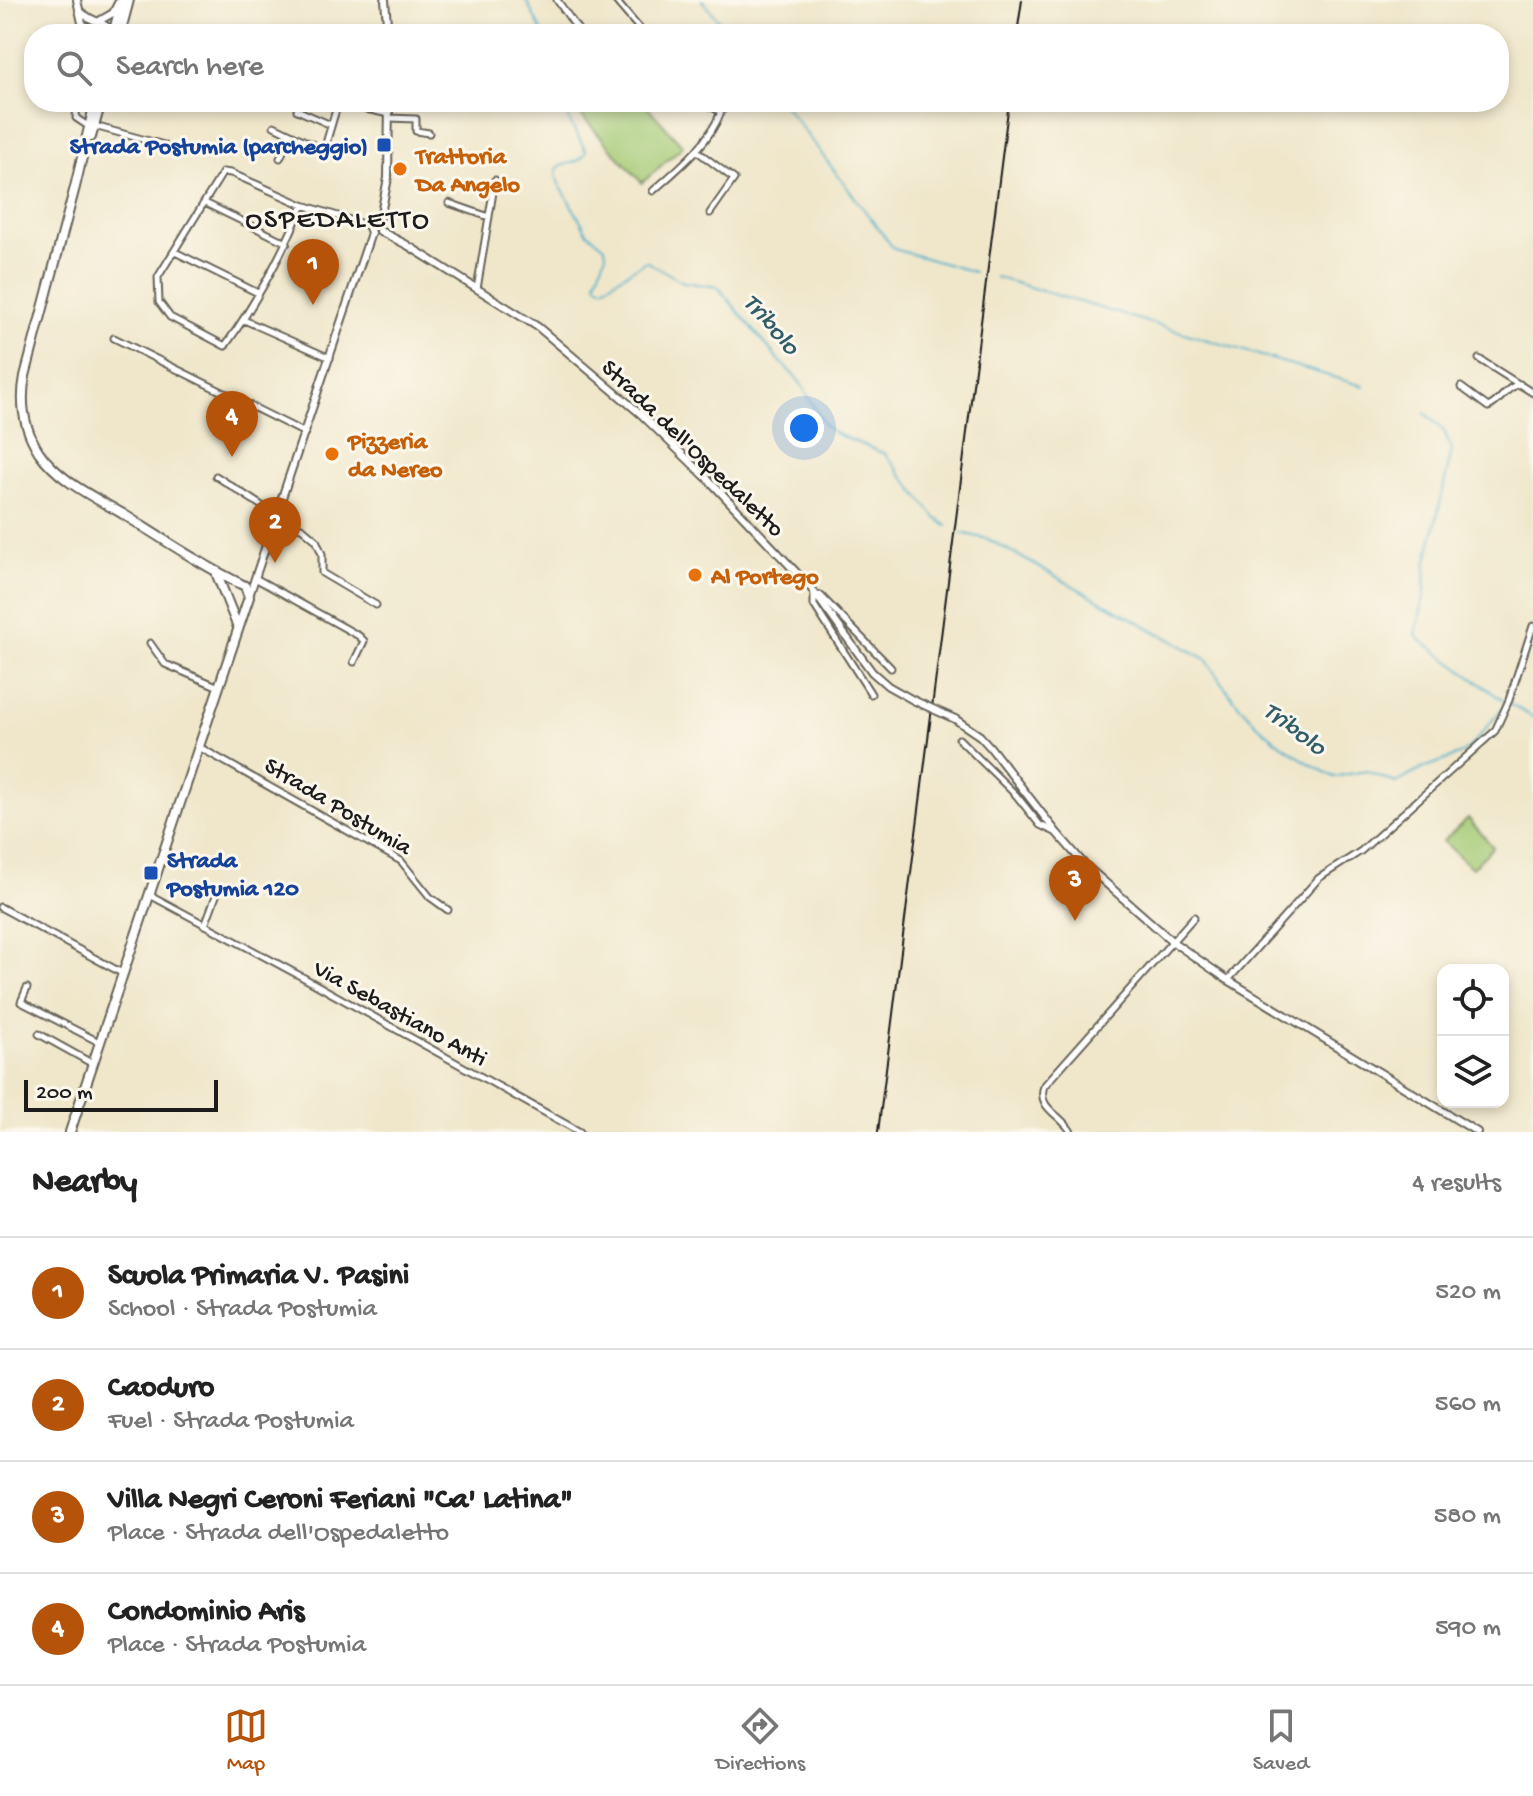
<!DOCTYPE html>
<meta charset="utf-8">
<style>
:root{--surface:#fff;--page:#f2f2f2;--text:#222;--muted:#767676;--line:#e0e0e0;--accent:#b45309}
body{margin:0;font-family:"Gochi Hand",sans-serif;background:var(--page);color:var(--text)}
.controls{position:absolute;right:24px;bottom:24px;display:grid;overflow:hidden;border-radius:16px;box-shadow:0 4px 12px #0003}
.controls button{width:72px;height:72px;display:grid;place-items:center;padding:0;border:0;border-bottom:2px solid var(--line);background:var(--surface);color:var(--text);font:40px sans-serif}
.scale{position:absolute;left:24px;bottom:20px;width:194px;box-sizing:border-box;padding-left:8px;border:4px solid #1c1c1c;border-top:0;font-size:22px;line-height:28px;white-space:nowrap;color:#1c1c1c;-webkit-text-stroke:6px #fbf7ec;paint-order:stroke}
.you{position:absolute;left:804px;top:428px;width:28px;height:28px;margin:-20px;border:6px solid #fff;border-radius:50%;background:#1a73e8;box-shadow:0 0 0 12px #1a73e833}
.badge{display:grid;place-items:center;width:52px;height:52px;border-radius:50%;background:var(--accent);color:#fff;font-size:26px;font-weight:700}
.pin{position:absolute;translate:-50% -66px;filter:drop-shadow(0 2px 4px #0008)}
.pin::after{content:'';position:absolute;top:42px;width:28px;height:24px;background:inherit;clip-path:polygon(0 0,100% 0,50% 100%)}
.list{margin:0;padding:0;list-style:none}
h2{display:flex;justify-content:space-between;align-items:center;height:104px;margin:0;padding:0 32px;font-size:34px}
h2 small{font-size:26px;font-weight:400;color:var(--muted)}
.list li{display:grid;grid-template-columns:52px 1fr auto;gap:24px;align-items:center;box-sizing:border-box;height:112px;padding:0 32px;border-top:2px solid var(--line)}
.list b{display:block;font-size:30px;white-space:nowrap}
.list p{margin:0;font-size:26px;white-space:nowrap;color:var(--muted)}
.list em{font-size:26px;font-style:normal;color:var(--muted)}
.icon{flex:none;width:44px;height:44px;fill:none;stroke:currentColor;stroke-width:2;stroke-linecap:round;stroke-linejoin:round}
.map{position:relative;flex:none;width:1533px;height:1132px;overflow:hidden}
.search{position:absolute;background:var(--surface);box-shadow:0 4px 12px #0003;left:24px;right:24px;top:24px;height:88px;display:flex;align-items:center;gap:20px;box-sizing:border-box;padding:0 28px;border-radius:32px;color:var(--muted);font-size:30px}
.sheet{height:552px;background:var(--surface)}
nav{display:flex;justify-content:space-around;align-items:center;box-sizing:border-box;height:112px;border-top:2px solid var(--line);background:var(--surface);font-size:22px;color:var(--muted)}
nav a{display:grid;justify-items:center;gap:4px}
nav .on{color:var(--accent)}
.map>svg:first-child{display:block}
.green{fill:#a4ca75;stroke:#607348;stroke-width:2}
.lines{fill:none;stroke-linecap:round;stroke-linejoin:round}
.stream{stroke:#4aadc9;stroke-width:2}
.minor-casing{stroke:#666359;stroke-width:9}
.tertiary-casing{stroke:#666359;stroke-width:10}
.primary-casing{stroke:#666359;stroke-width:12}
.minor{stroke:#fff;stroke-width:5}
.tertiary{stroke:#fff;stroke-width:6}
.primary{stroke:#fff;stroke-width:8}
.rail{stroke:#1c1c1c;stroke-width:2}
.tertiary-bridge-casing{stroke:#666359;stroke-width:10;stroke-linecap:butt}
.tertiary-bridge{stroke:#fff;stroke-width:6}
.transit-dot{fill:#1a4fb4;stroke:#fbf7ec;stroke-width:3}
.food-dot{fill:#e8710a;stroke:#fbf7ec;stroke-width:3}
.labels{text-anchor:middle;stroke-width:6;stroke-linejoin:round;paint-order:stroke}
.transit-label{font-size:24px;font-weight:bold;fill:#164399;stroke:#fbf7ec;text-anchor:end}
.food-label{font-size:24px;font-weight:bold;fill:#c56008;stroke:#fbf7ec;text-anchor:start}
.street-label{font-size:24px;fill:#1c1c1c;stroke:#fbf7ec}
.water-label{font-size:26px;font-style:italic;fill:#315d6a;stroke:#fbf7ec}
.quarter-label{font-size:28px;letter-spacing:2px;fill:#1c1c1c;stroke:#fbf7ec}
</style>
<div class="map">
<svg width="1533" height="1132" viewBox="0 0 1533 1132">
<rect width="100%" height="100%" fill="#fbf7ec"/>
<filter id="ink" filterUnits="userSpaceOnUse"><feTurbulence type="fractalNoise" baseFrequency=".0125" numOctaves="2"/><feDisplacementMap in="SourceGraphic" scale="16" xChannelSelector="R" yChannelSelector="G"/><feConvolveMatrix kernelMatrix="1 2 1 2 8 2 1 2 1" color-interpolation-filters="sRGB"/></filter>
<filter id="wash" filterUnits="userSpaceOnUse"><feTurbulence type="fractalNoise" baseFrequency=".006" numOctaves="4" result="noise"/><feDisplacementMap in="SourceGraphic" scale="32" xChannelSelector="R" yChannelSelector="G"/><feGaussianBlur stdDeviation="1.8" result="paint"/><feColorMatrix in="noise" values="0 0 0 0 0 0 0 0 0 0 0 0 0 0 0 0 0 1.4 0 .05"/><feComposite in="paint" operator="in"/></filter>
<g filter="url(#wash)">
<rect width="100%" height="100%" fill="#f0e7cb"/>
<path class="green" d="M576 102H643L683 146 642 183 572 105Z
M1468 818 1493 847 1472 868 1443 841Z"/>
<g class="lines">
<path class="stream" d="M526 0 543 34
M702 0 730 34
M559 102 586 151C581 164 569 162 558 167L556 173 558 182 587 232 605 247 606 254 596 282 599 286 604 287 646 261 683 282 718 287 777 358 800 382 825 426 834 433 885 454 936 518 947 526
M782 102 894 249 974 272
M995 277 1363 386
M1425 413 1444 431 1452 450 1426 565 1425 592 1416 634 1418 638 1505 702
M961 533 988 539 1206 659C1240 715 1276 747 1334 777L1366 771 1396 783 1424 768 1459 755 1470 747 1507 703 1533 717"/>
</g>
</g>
<g filter="url(#ink)">
<g class="lines">
<defs>
<path id="minor" d="M557 0 581 34
M615 0 644 34
M77 102 76 118 85 124
M297 110 331 125
M721 112 728 102
M389 118 416 119V131L429 133
M274 126 324 150 338 103 389 114
M98 127 164 145
M697 151 734 179 710 213
M280 158 291 134
M653 191C679 168 708 145 721 112L704 102
M205 203 287 243
M449 203 489 217
M303 205C282 254 256 303 225 346L170 317 159 302 158 277 223 172 231 173 303 205 369 226
M175 252 258 293
M477 289 495 180
M244 320 330 358
M114 338 305 433
M1479 359 1533 393
M1461 387 1488 407C1501 402 1505 387 1520 384
M216 476 282 519 303 529 316 540 322 554V573L376 605
M255 578 359 636 364 641 354 662
M814 593V605L871 694
M817 596 820 595 891 668
M150 643 165 664 219 687
M959 739 1016 795 1040 825 1055 832
M199 747 401 861 430 897 448 910
M150 895 306 979 580 1132
M0 907 122 973
M205 925 217 893
M1228 980 1319 878 1361 851 1495 731 1509 700 1533 626
M27 988 21 1002 99 1042
M39 1034 93 1064
M1071 1132C1062 1115 1036 1108 1044 1086L1194 917"/>
<path id="tertiary" d="M77 0 82 23 92 34
M385 0 388 34
M79 10C89 22 105 21 115 34
M99 21 113 13 118 3
M379 224 388 178 389 102
M380 231 407 245 538 327 642 415 710 481 811 588 872 672 888 686 913 700
M249 596 371 233 369 227 372 223H377
M955 719 980 736 990 747 1057 833 1084 864 1173 942 1228 980 1477 1132"/>
<path id="primary" d="M113 34 122 0
M120 34 129 0
M91 137 101 102
M217 575 237 625
M70 1132 249 597 245 586C203 566 163 539 123 514 94 497 59 481 39 452 24 429 20 402 25 376L75 187 95 102"/>
</defs>
<use href="#minor" class="minor-casing"/>
<use href="#tertiary" class="tertiary-casing"/>
<use href="#primary" class="primary-casing"/>
<use href="#minor" class="minor"/>
<use href="#tertiary" class="tertiary"/>
<use href="#primary" class="primary"/>
<path class="rail" d="M1017 34 1022 0
M878 1132 1009 102"/>
<defs>
<path id="tertiary-bridge" d="M913 700 955 719"/>
</defs>
<use href="#tertiary-bridge" class="tertiary-bridge-casing"/>
<use href="#tertiary-bridge" class="tertiary-bridge"/>
</g>
</g>
<g class="transit-dot">
<rect x="376" y="137" width="16" height="16" rx="4"/>
<rect x="143" y="865" width="16" height="16" rx="4"/>
</g>
<g class="food-dot">
<circle cx="400" cy="169" r="8"/>
<circle cx="332" cy="454" r="8"/>
<circle cx="695" cy="575" r="8"/>
</g>
<g class="labels">
<g class="transit-label">
<text x="368" y="153">Strada Postumia (parcheggio)</text>
<text x="167" y="867" text-anchor="start">Strada<tspan x="167" dy="28">Postumia 120</tspan></text>
</g>
<g class="food-label">
<text x="416" y="163">Trattoria<tspan x="416" dy="28">Da Angelo</tspan></text>
<text x="348" y="448">Pizzeria<tspan x="348" dy="28">da Nereo</tspan></text>
<text x="711" y="583">Al Portego</text>
</g>
<g class="street-label">
<text transform="translate(694 447) rotate(44)" y="8">Strada dell'Ospedaletto</text>
<text transform="translate(339 805) rotate(31)" y="8">Strada Postumia</text>
<text transform="translate(401 1012) rotate(29)" y="8">Via Sebastiano Anti</text>
</g>
<g class="water-label">
<text transform="translate(773 323) rotate(49)" y="9">Tribolo</text>
<text transform="translate(1296 727) rotate(37)" y="9">Tribolo</text>
</g>
<g class="quarter-label">
<text x="338" y="227">OSPEDALETTO</text>
</g>
</g>
</svg>
<div class="controls">
<button><svg class="icon" aria-label="locate" viewBox="0 0 24 24"><circle cx="12" cy="12" r="6"/><path d="M12 2v4M12 18v4M2 12h4M18 12h4"/></svg></button>
<button><svg class="icon" aria-label="layers" viewBox="0 0 24 24"><path d="M12 4l9 5-9 5-9-5zM3 14l9 5 9-5"/></svg></button>
</div>
<div class="scale">200 m</div>
<div class="you"></div>
<div class="pin badge" style="left:313px;top:305px">1</div>
<div class="pin badge" style="left:275px;top:563px">2</div>
<div class="pin badge" style="left:1075px;top:921px">3</div>
<div class="pin badge" style="left:232px;top:457px">4</div>
<div class="search"><svg class="icon" aria-label="search" viewBox="0 0 24 24"><circle cx="10" cy="10" r="6"/><path d="M15 15l6 6"/></svg>Search here</div>
</div>
<section class="sheet">
<h2>Nearby<small>4 results</small></h2>
<ul class="list">
<li><span class="badge">1</span><div><b>Scuola Primaria V. Pasini</b><p>School · Strada Postumia</p></div><em>520 m</em></li>
<li><span class="badge">2</span><div><b>Caoduro</b><p>Fuel · Strada Postumia</p></div><em>560 m</em></li>
<li><span class="badge">3</span><div><b>Villa Negri Ceroni Feriani &quot;Ca' Latina&quot;</b><p>Place · Strada dell'Ospedaletto</p></div><em>580 m</em></li>
<li><span class="badge">4</span><div><b>Condominio Aris</b><p>Place · Strada Postumia</p></div><em>590 m</em></li>
</ul>
</section>
<nav>
<a class="on"><svg class="icon" aria-label="map" viewBox="0 0 24 24"><path d="M3 6l6-2 6 2 6-2v14l-6 2-6-2-6 2zM9 4v14M15 6v14"/></svg>Map</a>
<a><svg class="icon" aria-label="directions" viewBox="0 0 24 24"><path d="M12 3l9 9-9 9-9-9zM9 14v-3h6M13 9l2 2-2 2"/></svg>Directions</a>
<a><svg class="icon" aria-label="saved" viewBox="0 0 24 24"><path d="M7 4h10v16l-5-4-5 4z"/></svg>Saved</a>
</nav>
